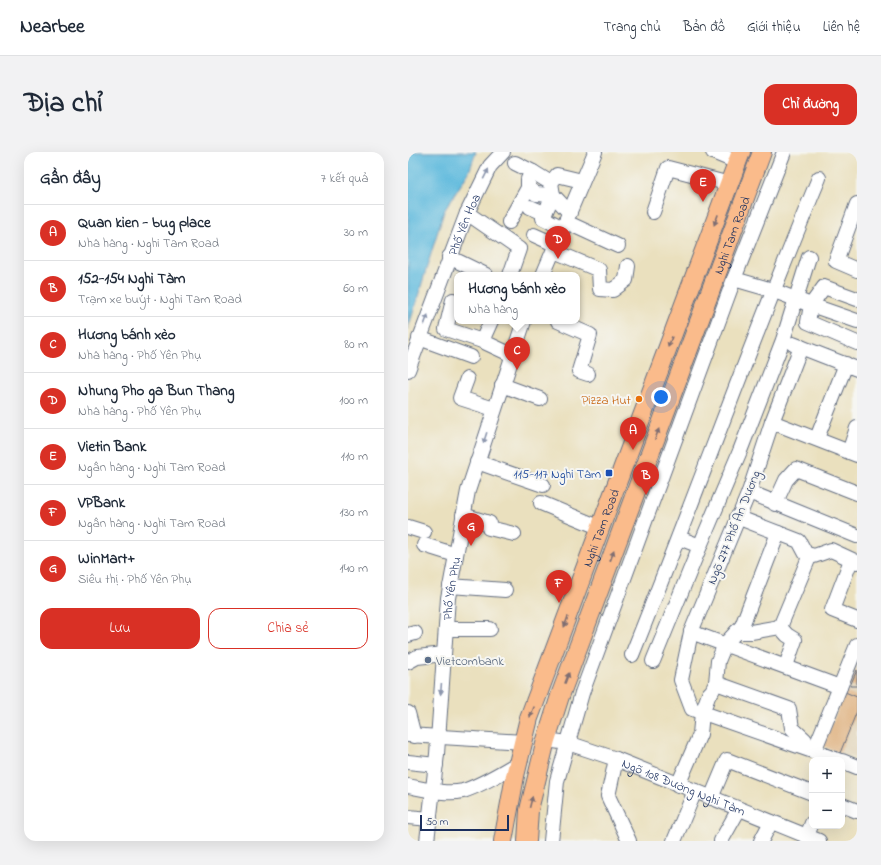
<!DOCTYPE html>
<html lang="vi">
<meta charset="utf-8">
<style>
:root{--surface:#fff;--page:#f2f2f3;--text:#1f2937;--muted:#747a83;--line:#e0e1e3;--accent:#d93025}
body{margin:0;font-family:"Indie Flower",sans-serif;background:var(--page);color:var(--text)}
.controls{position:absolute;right:12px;bottom:12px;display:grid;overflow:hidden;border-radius:8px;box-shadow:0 4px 16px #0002}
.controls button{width:36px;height:36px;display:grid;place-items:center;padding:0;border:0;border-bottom:1px solid var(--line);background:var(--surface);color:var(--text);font:20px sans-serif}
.scale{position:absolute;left:12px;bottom:10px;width:89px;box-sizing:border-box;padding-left:4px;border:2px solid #1b2f5e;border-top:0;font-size:11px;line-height:14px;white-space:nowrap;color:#1b2f5e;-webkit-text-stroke:3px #f6f6f2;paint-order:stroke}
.you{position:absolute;left:253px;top:245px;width:14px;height:14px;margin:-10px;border:3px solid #fff;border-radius:50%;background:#1a73e8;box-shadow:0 0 0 6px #1a73e833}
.badge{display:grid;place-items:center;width:26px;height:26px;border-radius:50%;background:var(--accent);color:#fff;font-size:13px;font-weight:700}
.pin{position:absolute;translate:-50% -33px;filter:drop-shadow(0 1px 2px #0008)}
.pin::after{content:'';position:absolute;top:21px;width:14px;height:12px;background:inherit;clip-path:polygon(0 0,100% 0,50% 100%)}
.popup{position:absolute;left:46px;top:120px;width:126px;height:52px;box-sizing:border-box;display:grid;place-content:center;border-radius:8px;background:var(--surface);filter:drop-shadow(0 1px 3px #0005);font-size:13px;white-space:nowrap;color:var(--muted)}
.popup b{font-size:15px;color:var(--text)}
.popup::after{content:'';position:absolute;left:50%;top:100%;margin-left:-8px;border:8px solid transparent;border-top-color:var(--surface)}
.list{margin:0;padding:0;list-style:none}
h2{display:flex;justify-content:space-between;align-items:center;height:52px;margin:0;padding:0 16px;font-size:17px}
h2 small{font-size:13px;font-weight:400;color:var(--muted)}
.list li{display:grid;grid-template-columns:26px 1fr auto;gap:12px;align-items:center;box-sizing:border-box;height:56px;padding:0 16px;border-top:1px solid var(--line)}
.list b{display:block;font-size:15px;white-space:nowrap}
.list p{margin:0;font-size:13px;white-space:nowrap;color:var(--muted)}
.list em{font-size:13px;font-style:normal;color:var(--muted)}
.actions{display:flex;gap:8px;padding:12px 16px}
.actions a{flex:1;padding:9px 0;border:1px solid var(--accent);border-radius:12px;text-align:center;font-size:14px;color:var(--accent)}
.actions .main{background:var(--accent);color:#fff}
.map{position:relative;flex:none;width:449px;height:689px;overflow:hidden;border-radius:12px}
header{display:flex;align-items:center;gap:24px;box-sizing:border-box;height:56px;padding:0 20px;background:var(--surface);border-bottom:1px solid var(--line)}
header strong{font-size:19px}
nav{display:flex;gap:22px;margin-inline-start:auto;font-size:14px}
.intro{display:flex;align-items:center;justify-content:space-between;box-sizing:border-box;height:96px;padding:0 24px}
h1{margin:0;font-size:28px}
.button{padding:10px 18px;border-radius:12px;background:var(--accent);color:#fff;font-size:14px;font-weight:700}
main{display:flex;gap:24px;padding:0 24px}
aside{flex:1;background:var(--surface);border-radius:12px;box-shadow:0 4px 16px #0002}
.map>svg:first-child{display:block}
.built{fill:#e0d2b6}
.water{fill:#5fbadd;stroke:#3d749e}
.building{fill:#dfb17f}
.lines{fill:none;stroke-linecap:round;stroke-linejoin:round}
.minor-casing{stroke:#636d80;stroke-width:16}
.major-casing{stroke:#636d80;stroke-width:20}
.minor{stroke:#fff;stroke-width:14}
.major{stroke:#fabb8b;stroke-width:18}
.oneway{fill:#8d97ae}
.oneway2{fill:#7f6e72}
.food-dot{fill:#e8710a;stroke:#f6f6f2;stroke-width:1.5}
.transit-dot{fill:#1a4fb4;stroke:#f6f6f2;stroke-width:1.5}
.service-dot{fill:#5c6f8a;stroke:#f6f6f2;stroke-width:1.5}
.labels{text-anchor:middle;stroke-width:4;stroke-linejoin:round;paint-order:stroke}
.street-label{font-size:13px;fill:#1b2f5e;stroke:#f6f6f2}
.food-label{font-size:13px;fill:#c56008;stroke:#f6f6f2;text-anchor:end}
.transit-label{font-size:13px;fill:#164399;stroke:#f6f6f2;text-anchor:end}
.service-label{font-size:13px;fill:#4e5e75;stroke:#f6f6f2;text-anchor:start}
</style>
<header>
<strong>Nearbee</strong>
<nav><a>Trang chủ</a><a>Bản đồ</a><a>Giới thiệu</a><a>Liên hệ</a></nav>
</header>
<div class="intro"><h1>Địa chỉ</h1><a class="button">Chỉ đường</a></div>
<main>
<aside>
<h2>Gần đây<small>7 kết quả</small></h2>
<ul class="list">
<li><span class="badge">A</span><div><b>Quan kien - bug place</b><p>Nhà hàng · Nghi Tam Road</p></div><em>30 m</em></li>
<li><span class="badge">B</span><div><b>152-154 Nghi Tàm</b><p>Trạm xe buýt · Nghi Tam Road</p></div><em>60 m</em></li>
<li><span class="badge">C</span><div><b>Hương bánh xèo</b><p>Nhà hàng · Phố Yên Phụ</p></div><em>80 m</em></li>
<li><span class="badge">D</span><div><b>Nhung Pho ga Bun Thang</b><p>Nhà hàng · Phố Yên Phụ</p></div><em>100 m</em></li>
<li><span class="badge">E</span><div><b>Vietin Bank</b><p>Ngân hàng · Nghi Tam Road</p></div><em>110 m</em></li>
<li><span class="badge">F</span><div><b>VPBank</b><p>Ngân hàng · Nghi Tam Road</p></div><em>130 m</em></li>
<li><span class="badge">G</span><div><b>WinMart+</b><p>Siêu thị · Phố Yên Phụ</p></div><em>140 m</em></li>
</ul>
<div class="actions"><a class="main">Lưu</a><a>Chia sẻ</a></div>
</aside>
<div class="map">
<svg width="449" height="689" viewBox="0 0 449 689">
<rect width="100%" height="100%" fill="#f6f6f2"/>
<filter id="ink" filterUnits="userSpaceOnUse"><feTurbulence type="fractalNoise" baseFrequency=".025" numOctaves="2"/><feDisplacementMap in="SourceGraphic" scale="8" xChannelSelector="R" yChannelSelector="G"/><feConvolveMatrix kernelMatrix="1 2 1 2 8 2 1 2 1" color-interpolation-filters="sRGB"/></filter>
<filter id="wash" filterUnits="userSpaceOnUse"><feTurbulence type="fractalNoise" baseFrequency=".012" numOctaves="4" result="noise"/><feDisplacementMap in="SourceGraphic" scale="16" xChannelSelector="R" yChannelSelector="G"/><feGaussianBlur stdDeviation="0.9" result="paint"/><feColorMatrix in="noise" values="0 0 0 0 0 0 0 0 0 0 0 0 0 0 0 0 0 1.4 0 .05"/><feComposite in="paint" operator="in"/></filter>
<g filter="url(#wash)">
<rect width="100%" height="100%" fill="#eae0be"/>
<path class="built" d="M449 509V607L432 601 437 540Z"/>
<path class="water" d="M0 0H68L61 20 36 59 0 177Z"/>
<g id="blocks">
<path class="building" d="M449 518V534H442Z
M437 540 449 545V559L432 601 415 594Z"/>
</g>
</g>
<g filter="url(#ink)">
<use href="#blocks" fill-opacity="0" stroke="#636d80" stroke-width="1"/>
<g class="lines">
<defs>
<g id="minor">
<path d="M305 0 329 10"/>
<path d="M107 11 125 20 143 31"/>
<path d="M125 20 120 27V36L128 42 145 43 162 61"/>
<path d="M449 52 428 109 449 118"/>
<path d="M122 55 136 61"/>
<path d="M245 60 260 16 322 32"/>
<path d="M59 61 111 97 102 123"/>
<path d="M101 70 120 36"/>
<path d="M158 70 210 94"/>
<path d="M147 72 135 66 145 43 143 31 149 23 174 29"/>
<path d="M126 83 148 93"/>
<path d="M146 99 191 118 192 137 205 138 218 128 220 114"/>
<path d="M41 105 78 123"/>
<path d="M135 123 187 0"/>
<path d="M326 127 364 138 403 153 400 170 449 191"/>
<path d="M449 147 416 135 403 153 449 169"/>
<path d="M45 148 38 177 74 189 104 203"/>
<path d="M150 169 182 183 171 219 180 222"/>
<path d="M11 186 63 205"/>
<path d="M74 189 83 169"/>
<path d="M385 192 449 217"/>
<path d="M393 195 364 270 341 340 283 480 273 528 284 557 430 608"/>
<path id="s1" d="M0 218 59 61 82 14 95 0"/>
<path d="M59 227 52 246 86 257"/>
<path d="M94 233 132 247"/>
<path d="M364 270 449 303"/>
<path d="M409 286 438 212"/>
<path d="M441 300 449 276"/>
<path d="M69 310 135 333"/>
<path d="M341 340 449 384"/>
<path d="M133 351 193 376"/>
<path d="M367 352 378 328 388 317 449 341"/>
<path d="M55 363 81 371V376L106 382"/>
<path d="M329 365 391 389 398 402 406 404 423 398 449 410"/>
<path d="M0 375 16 380"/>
<path d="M271 386 292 394 332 299 375 188 401 105"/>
<path d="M16 393 48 403"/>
<path d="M443 408 424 458 449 468"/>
<path d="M42 434 97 438"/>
<path d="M38 477H82"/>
<path d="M283 480 432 535"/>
<path d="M328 480H343L372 475"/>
<path d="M0 483 7 481"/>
<path d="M224 503C288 344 345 184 411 26"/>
<path d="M245 509 292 394"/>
<path d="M0 510 9 505 36 502"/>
<path d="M378 514 387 488 379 483 372 475 402 403"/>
<path d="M308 531 381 557 384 576 397 588 396 595"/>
<path d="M0 561 6 584"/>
<path d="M0 583 116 590"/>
<path id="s2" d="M138 588 160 591 208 607 411 689"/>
<path d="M406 599 449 493"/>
<path d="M208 607 200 644 221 689"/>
<path d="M434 609 449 615"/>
<path d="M0 610 28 613"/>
<path d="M270 633 292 582 294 561 301 542 304 539 308 531 310 509 317 492 334 474 370 381"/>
<path d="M0 634C16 637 39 643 55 639 74 633 93 621 110 611"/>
<path d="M303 646 319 608 404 641"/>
<path d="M434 653 449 659"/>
<path d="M0 665 22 667"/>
<path d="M399 684 404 671"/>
<path id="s3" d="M19 689 29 602 40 446 60 339 116 169"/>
<path d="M143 689 149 629 174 541 326 127 376 0"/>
<path d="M266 689 287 639"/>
<path d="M313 689 331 657"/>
<path d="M353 689 363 670"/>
</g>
<g id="major">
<path id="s4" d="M95 689 107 624 121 566 333 0"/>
<path id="s5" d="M119 689 121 658 138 588 152 544 354 0"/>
</g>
</defs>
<use href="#minor" class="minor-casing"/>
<use href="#major" class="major-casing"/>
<use href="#minor" class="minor"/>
<use href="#major" class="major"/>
</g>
<defs><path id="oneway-solid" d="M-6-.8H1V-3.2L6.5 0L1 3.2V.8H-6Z"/></defs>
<g class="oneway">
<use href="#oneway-solid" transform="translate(78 22) rotate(-63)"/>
<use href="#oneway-solid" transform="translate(18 168) rotate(-70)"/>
<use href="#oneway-solid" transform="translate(77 286) rotate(108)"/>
<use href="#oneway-solid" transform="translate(33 537) rotate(94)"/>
</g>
<g class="oneway2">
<use href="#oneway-solid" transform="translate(308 68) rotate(111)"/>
<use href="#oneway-solid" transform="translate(262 190) rotate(110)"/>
<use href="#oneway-solid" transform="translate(249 282) rotate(-70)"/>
<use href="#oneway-solid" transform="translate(204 404) rotate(-70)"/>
<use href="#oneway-solid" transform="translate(158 470) rotate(110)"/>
<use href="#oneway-solid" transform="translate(159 526) rotate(-69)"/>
<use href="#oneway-solid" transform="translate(124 560) rotate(112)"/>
<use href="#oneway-solid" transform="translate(123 650) rotate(-76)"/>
</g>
</g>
<circle class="food-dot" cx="231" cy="247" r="4"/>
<rect class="transit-dot" x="197" y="317" width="8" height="8" rx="2"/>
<circle class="service-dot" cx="20" cy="508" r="4"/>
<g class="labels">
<g class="street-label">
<text dy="5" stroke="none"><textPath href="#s1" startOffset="156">Phố Yên Hoa</textPath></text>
<text dy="5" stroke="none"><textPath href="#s5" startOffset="641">Nghi Tam Road</textPath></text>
<text transform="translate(325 375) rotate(-68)" y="5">Ngõ 277 Phố An Dương</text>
<text dy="5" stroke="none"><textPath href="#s4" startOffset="329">Nghi Tam Road</textPath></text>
<text dy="5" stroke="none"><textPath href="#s3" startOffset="254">Phố Yên Phụ</textPath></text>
<text dy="5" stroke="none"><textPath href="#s2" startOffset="146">Ngõ 108 Đường Nghi Tàm</textPath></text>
</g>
<g class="food-label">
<text x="223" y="252">Pizza Hut</text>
</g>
<g class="transit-label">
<text x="193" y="326">115-117 Nghi Tàm</text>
</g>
<g class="service-label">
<text x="28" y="513">Vietcombank</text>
</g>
</g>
</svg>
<div class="controls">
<button>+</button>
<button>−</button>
</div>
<div class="scale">50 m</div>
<div class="you"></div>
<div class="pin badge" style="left:225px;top:298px">A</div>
<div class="pin badge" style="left:238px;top:343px">B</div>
<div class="pin badge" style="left:109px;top:218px">C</div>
<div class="popup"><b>Hương bánh xèo</b>Nhà hàng</div>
<div class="pin badge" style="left:150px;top:107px">D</div>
<div class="pin badge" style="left:295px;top:50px">E</div>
<div class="pin badge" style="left:151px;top:451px">F</div>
<div class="pin badge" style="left:63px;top:394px">G</div>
</div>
</main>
